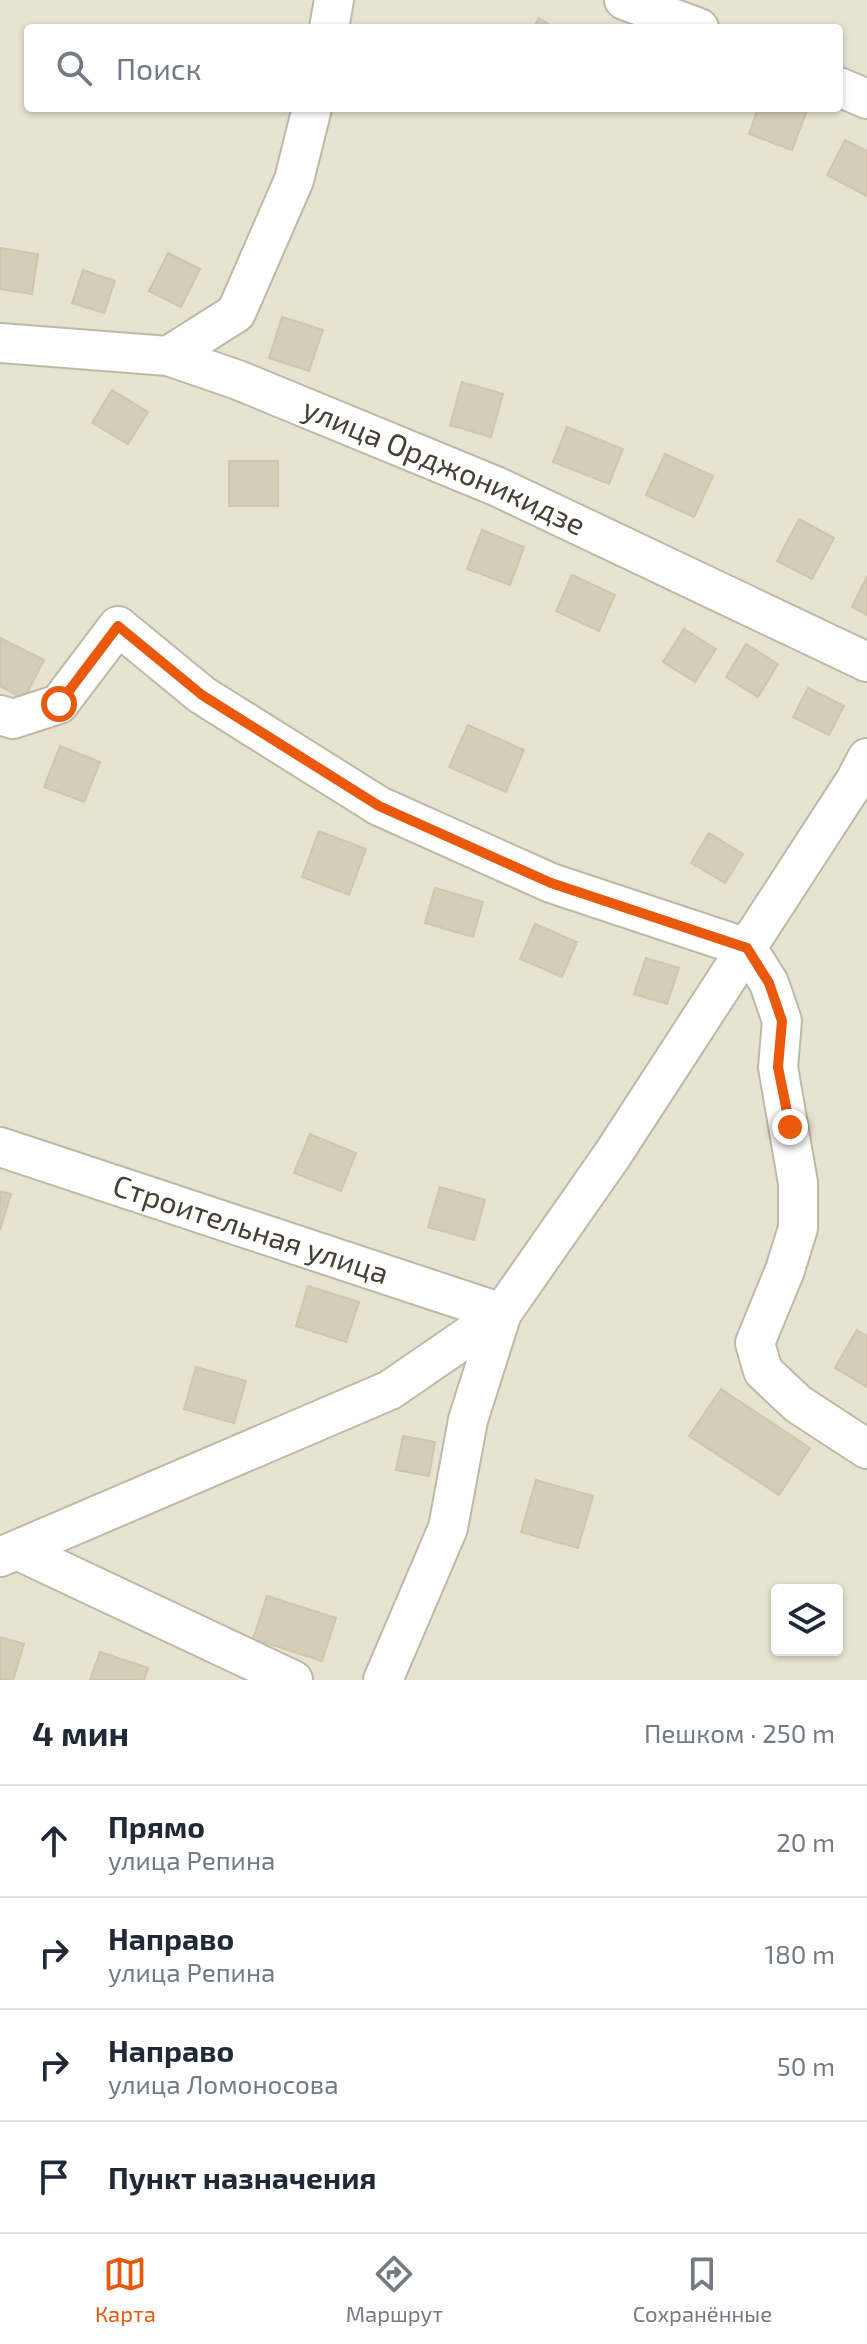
<!DOCTYPE html>
<html lang="ru">
<meta charset="utf-8">
<style>
:root{--surface:#fff;--page:#f6f6f7;--text:#1f2937;--muted:#747a83;--line:#e0e1e3;--accent:#ea580c}
body{margin:0;font-family:"Exo 2",sans-serif;background:var(--page);color:var(--text)}
.controls{position:absolute;right:24px;bottom:24px;display:grid;overflow:hidden;border-radius:8px;box-shadow:0 2px 6px #0004}
.controls button{width:72px;height:72px;display:grid;place-items:center;padding:0;border:0;border-bottom:2px solid var(--line);background:var(--surface);color:var(--text);font:40px sans-serif}
.stop{position:absolute;width:24px;height:24px;margin:-18px;border:6px solid #ea580c;border-radius:50%;background:#fff}
.stop.end{background:#ea580c;border-color:#fff;box-shadow:0 2px 8px #0008}
.list{margin:0;padding:0;list-style:none}
h2{display:flex;justify-content:space-between;align-items:center;height:104px;margin:0;padding:0 32px;font-size:34px}
h2 small{font-size:26px;font-weight:400;color:var(--muted)}
.list li{display:grid;grid-template-columns:52px 1fr auto;gap:24px;align-items:center;box-sizing:border-box;height:112px;padding:0 32px;border-top:2px solid var(--line)}
.list b{display:block;font-size:30px;white-space:nowrap}
.list p{margin:0;font-size:26px;white-space:nowrap;color:var(--muted)}
.list em{font-size:26px;font-style:normal;color:var(--muted)}
.icon{flex:none;width:44px;height:44px;fill:none;stroke:currentColor;stroke-width:2;stroke-linecap:round;stroke-linejoin:round}
.map{position:relative;flex:none;width:867px;height:1680px;overflow:hidden}
.search{position:absolute;background:var(--surface);box-shadow:0 2px 6px #0004;left:24px;right:24px;top:24px;height:88px;display:flex;align-items:center;gap:20px;box-sizing:border-box;padding:0 28px;border-radius:8px;color:var(--muted);font-size:30px}
.sheet{height:552px;background:var(--surface)}
nav{display:flex;justify-content:space-around;align-items:center;box-sizing:border-box;height:112px;border-top:2px solid var(--line);background:var(--surface);font-size:22px;color:var(--muted)}
nav a{display:grid;justify-items:center;gap:4px}
nav .on{color:var(--accent)}
.map>svg:first-child{display:block}
.residential{fill:#e6e3d1;fill-rule:evenodd}
.building{fill:#d4cdb8;stroke:#cfc6ab;stroke-width:2}
.lines{fill:none;stroke-linecap:round;stroke-linejoin:round}
.minor-casing{stroke:#beb9a6;stroke-width:42}
.minor{stroke:#fff;stroke-width:38}
.route{stroke:#ea580c;stroke-width:10}
.labels{text-anchor:middle;stroke-width:7;stroke-linejoin:round;paint-order:stroke}
.street-label{font-size:30px;fill:#444033;stroke:#fff}
</style>
<div class="map">
<svg width="867" height="1680" viewBox="0 0 867 1680">
<rect width="100%" height="100%" fill="#f2f0e3"/>
<path class="residential" d="M0 0H867V1680H0ZM28 28H839V108H28ZM777 1590H837V1650H777Z"/>
<path class="building" d="M539 18 555 28H533Z
M758 108H808L792 150 749 134Z
M845 140 867 151V196L827 175Z
M0 248 38 254 32 294 0 289Z
M168 253 200 269 181 307 149 291Z
M83 270 115 281 104 313 72 303Z
M282 317 323 330 309 371 269 358Z
M462 382 503 394 491 437 450 425Z
M112 390 148 412 128 444 92 423Z
M567 427 623 449 609 484 553 462Z
M665 454 713 476 694 517 646 495Z
M229 461H278V506H229Z
M799 519 834 538 812 579 777 561Z
M482 530 524 547 510 585 467 569Z
M572 575 615 595 599 631 556 611Z
M867 576V615L852 607Z
M684 629 716 649 695 682 663 662Z
M0 638 44 660 24 699 0 686Z
M746 644 778 664 758 697 726 677Z
M808 688 844 706 829 735 793 717Z
M468 725 524 750 506 792 449 767Z
M60 746 100 762 84 802 44 787Z
M319 831 366 849 349 895 302 877Z
M709 833 743 854 725 883 691 863Z
M435 888 483 902 473 937 425 923Z
M535 924 577 942 562 977 520 959Z
M646 958 679 968 667 1004 634 994Z
M310 1134 356 1153 341 1191 294 1173Z
M440 1187 485 1200 474 1240 428 1227Z
M0 1191 11 1194 0 1230Z
M308 1286 359 1302 346 1342 296 1326Z
M857 1330 867 1336V1387L835 1368Z
M196 1367 246 1381 234 1423 184 1409Z
M721 1389 810 1448 779 1495 689 1436Z
M403 1436 435 1442 429 1476 396 1470Z
M536 1480 593 1496 578 1548 521 1532Z
M267 1596 336 1618 322 1661 253 1639Z
M0 1637 24 1644 13 1680H0Z
M100 1652 148 1668 144 1680H90Z"/>
<g class="lines">
<defs>
<g id="minor">
<path d="M624 0 699 28"/>
<path d="M329 28 334 0"/>
<path d="M839 87 867 99"/>
<path id="s1" d="M0 343 168 356 238 380 498 487 867 662"/>
<path d="M168 356 236 313 294 180 312 108"/>
<path d="M0 715 13 719 59 704 118 626 202 695 379 806 551 883 747 948 769 983 782 1021 778 1067 798 1183V1228L785 1270 755 1343 763 1371 798 1404 867 1449"/>
<path id="s2" d="M0 1147 502 1313 468 1420 448 1528 383 1680"/>
<path d="M17 1550 293 1680"/>
<path d="M0 1557 390 1390 502 1313 613 1154 855 781 867 758"/>
</g>
</defs>
<use href="#minor" class="minor-casing"/>
<use href="#minor" class="minor"/>
</g>
<g class="lines">
<path class="route" d="M59 704 118 626 202 695 379 806 551 883 747 948 769 983 782 1021 778 1067 790 1127"/>
</g>
<g class="labels">
<g class="street-label">
<text dy="10" stroke="none"><textPath href="#s1" startOffset="466">улица Орджоникидзе</textPath></text>
<text dy="10" stroke="none"><textPath href="#s2" startOffset="264">Строительная улица</textPath></text>
</g>
</g>
</svg>
<div class="controls">
<button><svg class="icon" aria-label="layers" viewBox="0 0 24 24"><path d="M12 4l9 5-9 5-9-5zM3 14l9 5 9-5"/></svg></button>
</div>
<div class="stop" style="left:59px;top:704px"></div>
<div class="stop end" style="left:790px;top:1127px"></div>
<div class="search"><svg class="icon" aria-label="search" viewBox="0 0 24 24"><circle cx="10" cy="10" r="6"/><path d="M15 15l6 6"/></svg>Поиск</div>
</div>
<section class="sheet">
<h2>4 мин<small>Пешком · 250 m</small></h2>
<ul class="list">
<li><svg class="icon" aria-label="ahead" viewBox="0 0 24 24"><path d="M12 20V5M6 11l6-6 6 6"/></svg><div><b>Прямо</b><p>улица Репина</p></div><em>20 m</em></li>
<li><svg class="icon" aria-label="right" viewBox="0 0 24 24"><path d="M7 20v-9h11M14 6l5 5-5 5"/></svg><div><b>Направо</b><p>улица Репина</p></div><em>180 m</em></li>
<li><svg class="icon" aria-label="right" viewBox="0 0 24 24"><path d="M7 20v-9h11M14 6l5 5-5 5"/></svg><div><b>Направо</b><p>улица Ломоносова</p></div><em>50 m</em></li>
<li><svg class="icon" aria-label="arrive" viewBox="0 0 24 24"><path d="M6 21V4h12l-3 4 3 4H6"/></svg><div><b>Пункт назначения</b></div></li>
</ul>
</section>
<nav>
<a class="on"><svg class="icon" aria-label="map" viewBox="0 0 24 24"><path d="M3 6l6-2 6 2 6-2v14l-6 2-6-2-6 2zM9 4v14M15 6v14"/></svg>Карта</a>
<a><svg class="icon" aria-label="directions" viewBox="0 0 24 24"><path d="M12 3l9 9-9 9-9-9zM9 14v-3h6M13 9l2 2-2 2"/></svg>Маршрут</a>
<a><svg class="icon" aria-label="saved" viewBox="0 0 24 24"><path d="M7 4h10v16l-5-4-5 4z"/></svg>Сохранённые</a>
</nav>
